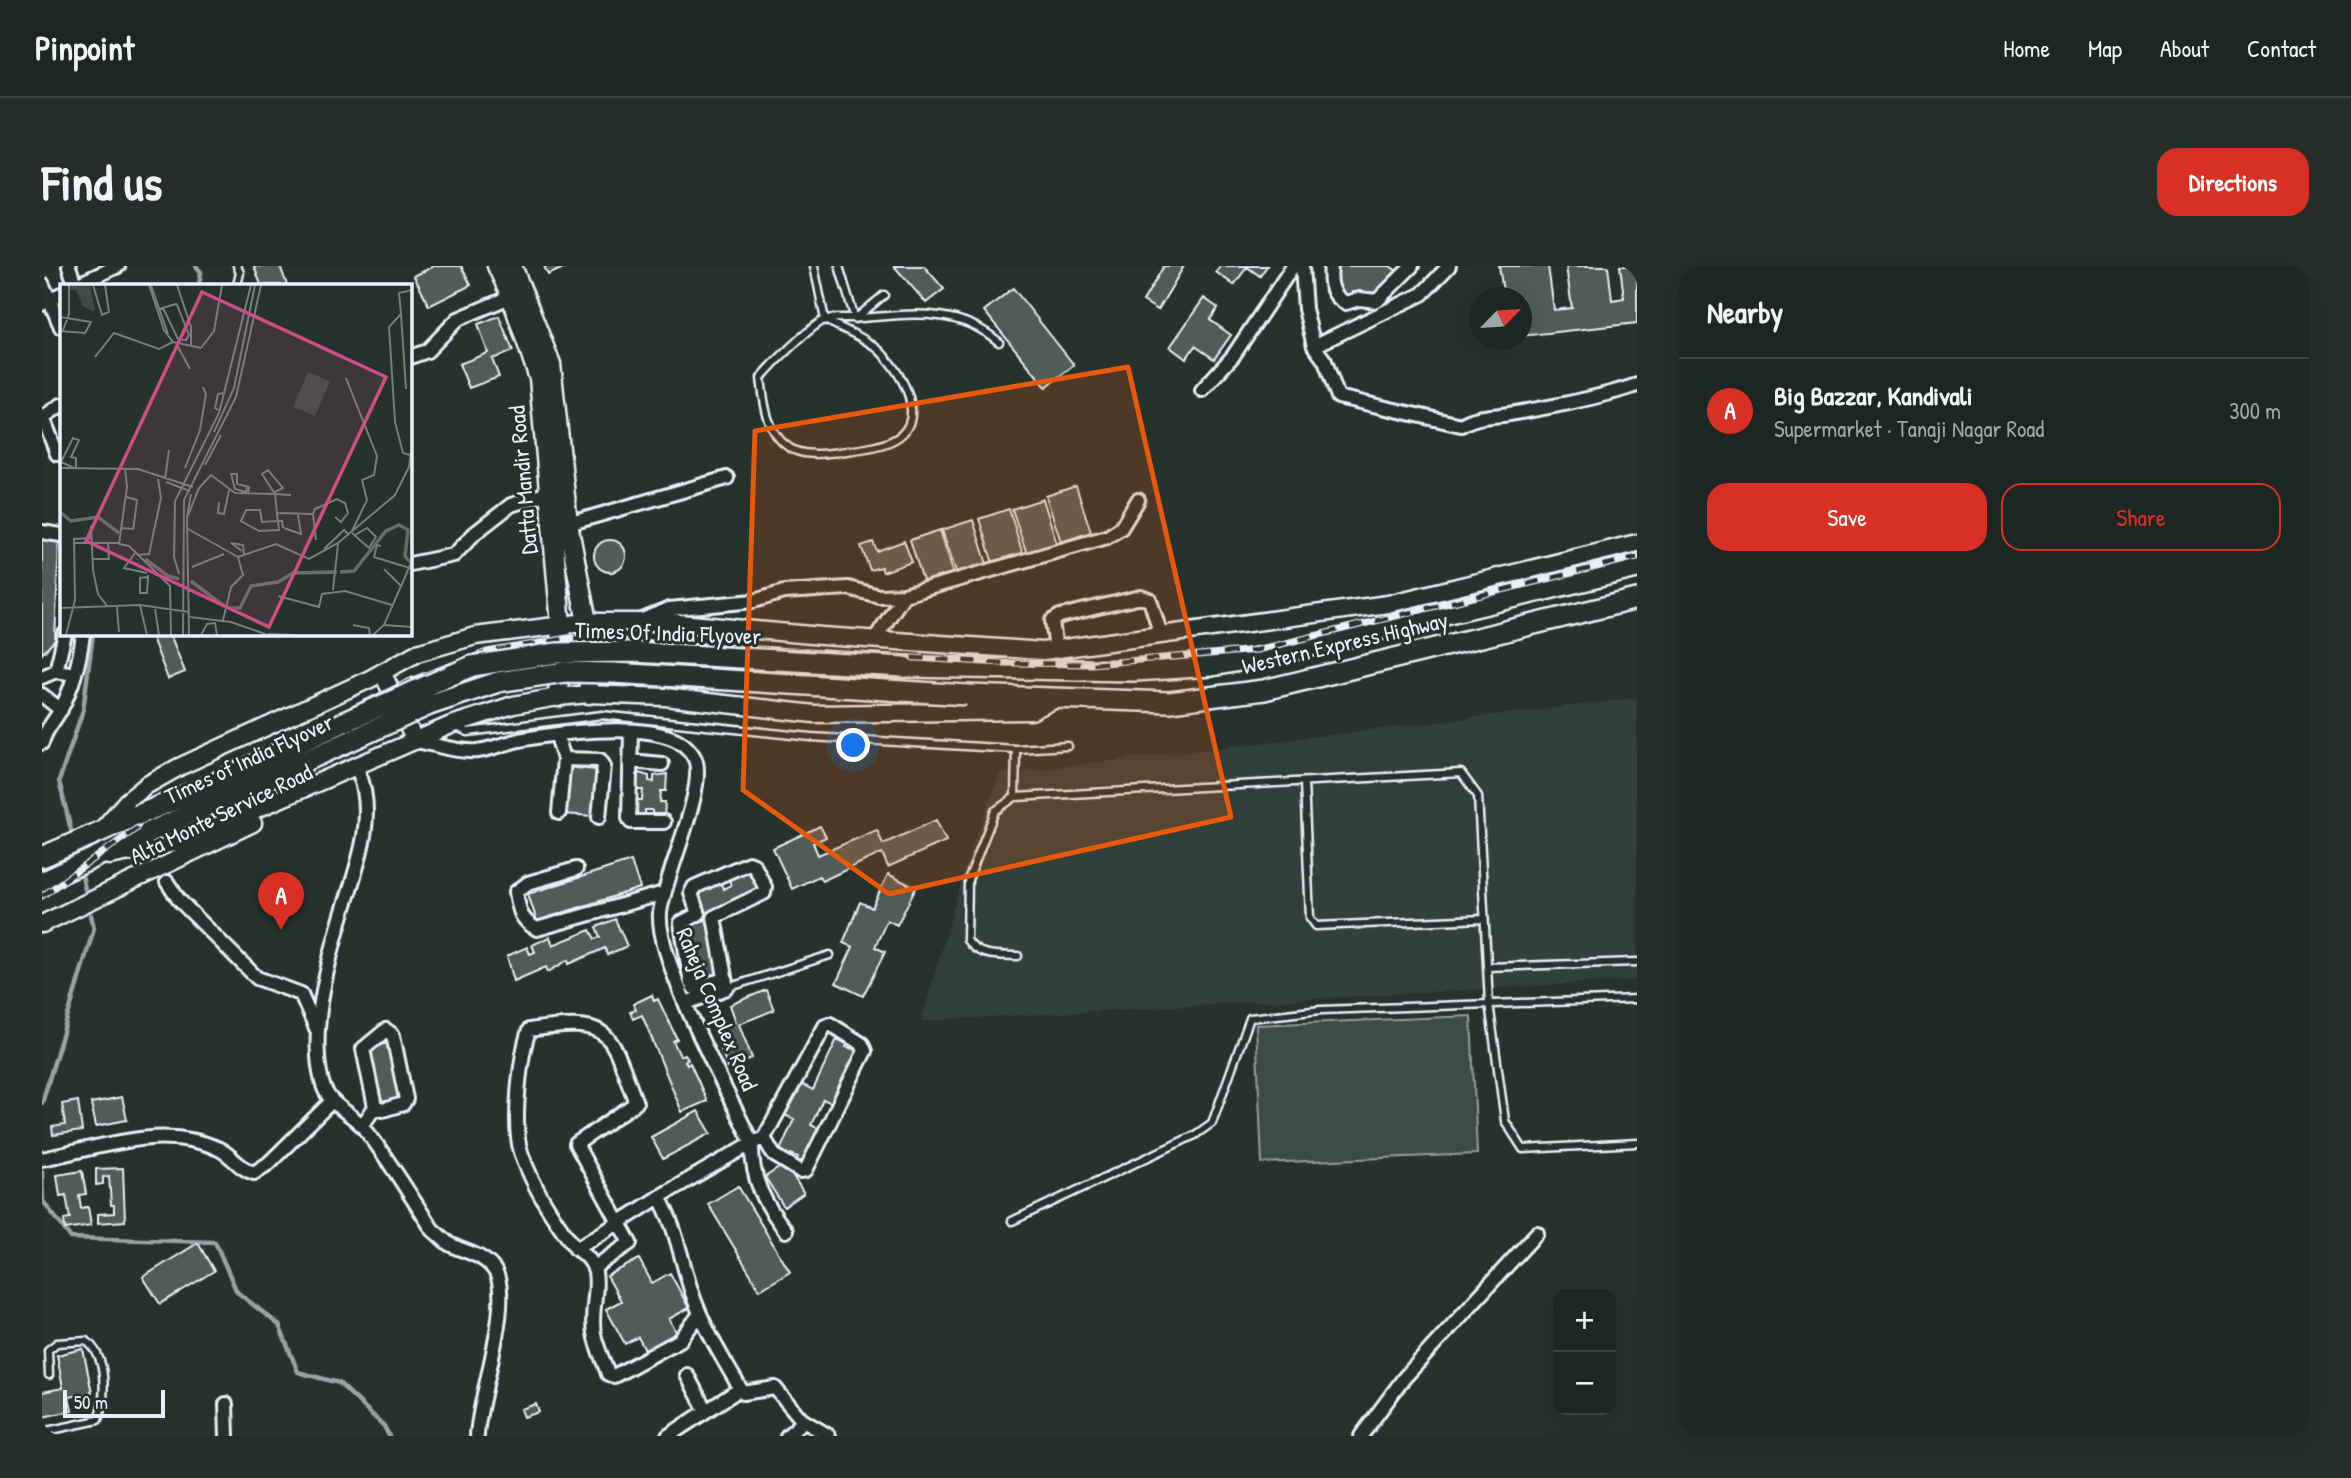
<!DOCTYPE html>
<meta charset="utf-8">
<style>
:root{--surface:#1c2622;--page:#252e2a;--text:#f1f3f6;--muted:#a0a5a5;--line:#3a4340;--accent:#d93025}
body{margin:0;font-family:"Patrick Hand",sans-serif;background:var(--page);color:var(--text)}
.controls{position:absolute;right:21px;bottom:21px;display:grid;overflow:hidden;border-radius:14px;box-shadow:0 7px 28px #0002}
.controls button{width:63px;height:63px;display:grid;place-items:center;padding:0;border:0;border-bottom:2px solid var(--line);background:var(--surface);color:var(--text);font:35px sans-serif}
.compass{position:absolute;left:1427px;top:21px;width:63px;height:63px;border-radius:50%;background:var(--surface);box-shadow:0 7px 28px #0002;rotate:65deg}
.scale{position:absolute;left:21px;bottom:18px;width:102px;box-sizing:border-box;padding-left:7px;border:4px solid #e8f1f8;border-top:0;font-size:19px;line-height:24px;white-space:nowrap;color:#e8f1f8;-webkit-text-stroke:5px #26332d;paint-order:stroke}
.you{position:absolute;left:812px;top:480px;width:24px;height:24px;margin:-18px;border:5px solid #fff;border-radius:50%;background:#1a73e8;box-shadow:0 0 0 10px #1a73e833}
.badge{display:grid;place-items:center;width:46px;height:46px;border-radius:50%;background:var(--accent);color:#fff;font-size:23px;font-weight:700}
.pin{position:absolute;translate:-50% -58px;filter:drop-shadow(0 2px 4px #0008)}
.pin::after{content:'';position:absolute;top:37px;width:24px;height:21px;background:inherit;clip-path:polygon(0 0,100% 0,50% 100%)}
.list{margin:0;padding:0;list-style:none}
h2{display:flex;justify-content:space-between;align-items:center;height:91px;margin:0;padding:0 28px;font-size:30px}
h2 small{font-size:23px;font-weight:400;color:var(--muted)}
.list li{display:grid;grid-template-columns:46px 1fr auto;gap:21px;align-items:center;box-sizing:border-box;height:105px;padding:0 28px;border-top:2px solid var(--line)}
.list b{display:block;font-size:26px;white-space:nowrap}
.list p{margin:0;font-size:23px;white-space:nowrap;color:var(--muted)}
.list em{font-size:23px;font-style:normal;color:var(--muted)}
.actions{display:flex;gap:14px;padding:21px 28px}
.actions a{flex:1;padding:16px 0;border:2px solid var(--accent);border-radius:21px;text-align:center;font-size:24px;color:var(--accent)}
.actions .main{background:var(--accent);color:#fff}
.map{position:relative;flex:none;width:1595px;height:1170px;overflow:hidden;border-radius:21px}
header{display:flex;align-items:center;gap:42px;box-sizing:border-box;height:98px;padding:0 35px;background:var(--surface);border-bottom:2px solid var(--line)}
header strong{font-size:33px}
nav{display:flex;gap:38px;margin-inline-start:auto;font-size:24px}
.intro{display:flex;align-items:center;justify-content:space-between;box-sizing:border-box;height:168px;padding:0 42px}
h1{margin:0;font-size:49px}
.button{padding:18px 32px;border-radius:21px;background:var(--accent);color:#fff;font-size:24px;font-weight:700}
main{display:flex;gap:42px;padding:0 42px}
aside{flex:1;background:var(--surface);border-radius:21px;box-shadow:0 7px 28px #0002}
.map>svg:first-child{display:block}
.built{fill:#333f3a}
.green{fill:#3e4b47;stroke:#939ea0;stroke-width:2}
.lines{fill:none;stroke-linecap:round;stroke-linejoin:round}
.stream{stroke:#98a3a5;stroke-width:4.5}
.building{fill:#505c59;stroke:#e8f1f8;stroke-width:2}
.service-casing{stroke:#e8f1f8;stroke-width:11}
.minor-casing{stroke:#e8f1f8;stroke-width:18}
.tertiary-casing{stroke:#e8f1f8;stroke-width:21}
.secondary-casing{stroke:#e8f1f8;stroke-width:23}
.trunk-casing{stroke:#e8f1f8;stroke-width:24}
.service{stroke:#26332d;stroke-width:6}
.minor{stroke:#26332d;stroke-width:12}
.tertiary{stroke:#26332d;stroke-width:16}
.secondary{stroke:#26332d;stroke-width:18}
.trunk{stroke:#26332d;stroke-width:19}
.rail-casing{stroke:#e8f1f8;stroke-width:7}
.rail{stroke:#26332d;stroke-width:4.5;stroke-dasharray:13;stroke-linecap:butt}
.trunk-bridge-casing{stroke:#e8f1f8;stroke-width:24;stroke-linecap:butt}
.trunk-bridge{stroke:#26332d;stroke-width:19}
.marked{fill:#e8590c;fill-opacity:0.2;stroke:#e8590c;stroke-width:5;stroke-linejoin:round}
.labels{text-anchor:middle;stroke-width:6;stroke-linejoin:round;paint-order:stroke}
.street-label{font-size:23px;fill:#e8f1f8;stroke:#26332d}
.inset-river{fill:none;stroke:#636f6d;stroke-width:3.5}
.inset-road{fill:none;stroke:#747f7e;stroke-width:2}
.view{fill:#cc4e82;fill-opacity:0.15;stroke:#cc4e82;stroke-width:3.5}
.inset-edge{fill:none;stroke:#e8f1f8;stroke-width:3.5}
</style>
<header>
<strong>Pinpoint</strong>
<nav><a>Home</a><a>Map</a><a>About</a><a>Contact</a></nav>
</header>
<div class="intro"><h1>Find us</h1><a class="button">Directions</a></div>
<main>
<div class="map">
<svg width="1595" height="1170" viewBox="0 0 1595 1170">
<rect width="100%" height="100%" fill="#26332d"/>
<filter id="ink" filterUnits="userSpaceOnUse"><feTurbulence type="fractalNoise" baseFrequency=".0143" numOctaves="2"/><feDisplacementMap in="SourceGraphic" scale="14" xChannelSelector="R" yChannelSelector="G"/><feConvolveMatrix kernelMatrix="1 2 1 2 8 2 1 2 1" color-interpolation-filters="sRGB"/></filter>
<g filter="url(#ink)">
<path class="built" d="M1595 432V714L879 755 927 588 958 508Z"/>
<path class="green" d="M1429 750 1435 888 1220 897 1214 759Z"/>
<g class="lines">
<path class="stream" d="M154 0 159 6 157 19
M31 572 17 515 41 444 51 368
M39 605 43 624
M0 837 52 662 49 649
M0 905 1 935 29 972 173 976 195 1026 237 1059 256 1106 297 1117 342 1160 347 1170"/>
</g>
<path class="building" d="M212 0H238L245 19H219Z
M392 0H419L429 19 387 40 372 10Z
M502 0H526L506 9Z
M852 0H882L902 23 884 37Z
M1122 0H1142L1116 44 1101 35Z
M1179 0H1225L1218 10 1205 1 1192 19 1174 6Z
M1296 0H1348L1355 5 1333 33 1324 26H1310L1306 31 1290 13Z
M1457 0H1506L1512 44 1530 42 1524 0H1566L1570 34 1582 32 1578 0H1595V57L1479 70V32H1462Z
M971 22 1032 99 1004 121 942 45Z
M1162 32 1176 42 1168 54 1189 69 1172 93 1153 80 1144 93 1128 81Z
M457 50 471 85 450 93 457 111 427 122 417 98 446 87 436 58Z
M1034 220 1049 266 1019 276 1004 230Z
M1001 233 1015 278 985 288 970 243Z
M967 243 981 288 951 298 937 253Z
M931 254 945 298 915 308 900 264Z
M898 264 912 308 882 318 868 274Z
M0 272 17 273 13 374 0 388Z
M552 290a16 16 0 1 1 32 0a16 16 0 1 1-32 0Z
M862 275 870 296 841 306 839 301 828 304 819 280 831 276 835 285Z
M114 368H128L143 406 126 413 109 369Z
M524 501 555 504 552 550 520 548Z
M593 506 607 510V515L612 516V510L625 508 624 525H619L618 536H623L622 553 610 550V544H603V549L591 551 592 534H600L601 524H592Z
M894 554 904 575 846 601 840 587 780 615 777 610 750 623 731 582 778 560 784 571 771 577 776 589 835 564 841 578Z
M589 595 598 622 495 655 486 628Z
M703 604 705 607 711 605 719 624 663 647 654 624 678 614 681 623 689 619 686 611Z
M846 608 874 622 855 659 845 654 833 681 843 686 821 730 794 717 811 681 801 677 818 636 830 642Z
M573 653 585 680 565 689 563 682 527 698 526 694 506 706 504 701 472 715 465 690 485 681 488 688 493 686 490 679 508 671 511 679 548 664 553 673 558 671 554 661Z
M666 654 676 713 652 717 648 692 652 691 651 684H647L643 657Z
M724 724 732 744 697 758 710 792 686 802 672 765 694 756 688 739Z
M610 729 612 735 616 733 635 773 631 775 638 790 643 788 646 794 643 795 645 799 648 797 665 835 640 846 600 749 591 753 588 746 594 744 591 738Z
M795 773 805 778 804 781 819 785 793 839 781 833 769 859 778 863 760 901 752 898 756 891 749 888 746 894 736 889 752 853 740 848 755 816 771 824Z
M346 777 361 835 341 840 326 782Z
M80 831 85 854 54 860 49 837Z
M36 835 40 865 11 869 10 861 23 859 20 838Z
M656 845 669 867 621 893 609 871Z
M743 898 762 927 742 941 723 911Z
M81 902 83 955 56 957V948L72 947V939H69L67 910 61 911V918L54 919V903Z
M40 905 44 928 37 929 39 942 46 941 49 959 23 963 22 953 28 952 24 929 18 930 15 909Z
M696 920 748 1006 718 1024 666 938Z
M156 977 172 1005 118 1038 101 1011Z
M597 993 610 1017 628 1007 647 1042 627 1053 636 1069 604 1086 596 1071 583 1078 564 1043 579 1035 565 1010Z
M41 1083 50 1127 27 1131 30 1145 0 1151V1126L21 1122 15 1089Z
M494 1138 497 1146 482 1151 479 1143Z"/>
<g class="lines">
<defs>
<path id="service" d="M772 0 783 54C800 63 825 72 839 86 851 99 862 114 867 131 880 179 832 181 797 186 781 188 759 191 745 180 724 165 722 136 719 112 730 98 767 62 782 54 792 50 809 53 820 52 870 48 916 41 957 76
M797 0 813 53 842 29
M195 19 198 7 195 0
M414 461 426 466 560 449 769 471 974 483 1026 480
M974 483 973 531 953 545 926 614 925 674C936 692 957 689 976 690
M1262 516 1268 652 1274 660 1442 653
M973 531 1419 507 1436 530 1447 737 1463 855 1481 883 1595 877
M1445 701 1595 696
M685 722 788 689
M970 955 1153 869 1170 857 1208 752 1279 744 1595 733
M0 1166 56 1154C64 1132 66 1090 44 1075L15 1077 6 1084 7 1109"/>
<path id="minor" d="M27 0 33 19
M1260 0 1263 43 1272 80 1283 95 1296 131 1419 159C1435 149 1449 151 1467 148 1510 141 1554 133 1595 119
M1289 0C1287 16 1289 30 1304 37L1317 33 1335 35 1370 0
M0 17 19 61
M34 19 76 0
M0 38 19 28
M1272 80 1380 28 1407 0
M368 91 385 85 416 53 477 27
M1160 124 1191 90 1251 0
M1 151 15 188
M0 152 19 139
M519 260 685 212
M0 266 19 269
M368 298 412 289 433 267 469 239 506 227
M600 354 627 343 712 335 742 326 806 322 837 330 862 329 1065 271 1079 262 1096 234
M23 368 14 405 33 408
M832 374 862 329
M1014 383 1010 355 1018 350 1099 331 1108 334 1119 369
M0 411 14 405
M0 429 19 444
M589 466 587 552 589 556H622
M515 470 522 493 517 547
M374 475C393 478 417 487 436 485 450 483 464 477 477 474 515 467 594 457 630 472 639 475 649 484 653 493 665 522 622 611 618 647 614 694 687 829 710 877L617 931C634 960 639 993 649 1024 661 1061 681 1093 701 1127L733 1122 760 1154 787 1170
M0 477C3 463 12 456 19 443 31 420 38 393 41 368
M522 493 558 494 562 500 557 551
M588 495 620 498
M317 507C336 555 312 607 299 652 285 700 267 767 280 816 286 840 307 844 322 862 347 893 368 930 391 964 396 968 402 974 407 978 422 986 439 988 450 1001 475 1027 436 1132 435 1170
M534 603 486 617 474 626C477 644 478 654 495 663L622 627
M125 616 137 634 215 712 259 728 274 762
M644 737 685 722 672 651 722 627 723 621 712 599 707 597 652 621 649 627 656 648 639 657 649 717 652 722 683 713
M320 860 333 841 341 844 361 838 364 833 351 769 344 764 321 783 333 841
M722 872 732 889 758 905 764 904 823 785 820 778 788 758 783 760 722 872 710 877C709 913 722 937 744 965
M0 893C56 882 121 857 177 883 190 889 197 903 212 907L227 897 289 836
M534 983C569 1001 546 1036 552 1067 554 1081 562 1095 566 1108L572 1110 638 1074 658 1048
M553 1001 588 977 534 878 594 837C566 763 572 752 487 764 478 791 470 859 479 886 491 922 512 953 534 983 562 966 590 949 617 931
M645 1109 664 1145
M184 1138 185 1170
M626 1170 698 1123
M745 1170 762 1155
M1319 1170 1362 1112 1495 967"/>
<path id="tertiary" d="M340 406 373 475
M59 565 85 535 105 519 137 501 328 413 375 387 433 370 545 356H627L780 370 1001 385 1346 338 1595 277
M68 590 138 576 409 459 471 439 516 431 547 428 623 431 772 448 989 445 1016 432
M0 658 211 557"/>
<path id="secondary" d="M455 0 469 30 497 112 519 359 516 431
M470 0 509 98 526 258 545 356 547 428"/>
<path id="trunk" d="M862 401 1093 405 1170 400 1236 388 1595 302
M925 429 1128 436 1222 424 1595 333
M0 591 96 549
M0 616 106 567"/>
</defs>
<use href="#service" class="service-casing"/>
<use href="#minor" class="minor-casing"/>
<use href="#tertiary" class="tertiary-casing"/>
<use href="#secondary" class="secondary-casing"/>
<use href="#trunk" class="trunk-casing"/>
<use href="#service" class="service"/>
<use href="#minor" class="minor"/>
<use href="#tertiary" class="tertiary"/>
<use href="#secondary" class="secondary"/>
<use href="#trunk" class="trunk"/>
<defs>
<path id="rail" d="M0 630 133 535 205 494 373 413 445 386 526 372 960 397 1050 398 1215 384 1595 291"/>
</defs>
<use href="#rail" class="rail-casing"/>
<use href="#rail" class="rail"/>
<defs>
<path id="trunk-bridge" d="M96 549 169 519 302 456 430 400 515 387 591 386 862 401
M106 567 387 439 456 416 523 406 572 407 925 429"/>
</defs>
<use href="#trunk-bridge" class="trunk-bridge-casing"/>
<use href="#trunk-bridge" class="trunk-bridge"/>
</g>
</g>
<path class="marked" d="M1086 101 1189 551 847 628 701 524 713 165Z"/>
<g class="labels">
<g class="street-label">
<text transform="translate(481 214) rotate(-95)" y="8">Datta Mandir Road</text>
<text transform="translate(626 367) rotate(2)" y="8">Times Of India Flyover</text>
<text transform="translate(1303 377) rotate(-13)" y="8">Western Express Highway</text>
<text transform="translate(207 493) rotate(-25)" y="8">Times of India Flyover</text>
<text transform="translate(179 548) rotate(-26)" y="8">Alta Monte Service Road</text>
<text transform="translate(675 743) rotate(67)" y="8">Raheja Complex Road</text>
</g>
</g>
<g transform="translate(18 18)">
<rect width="352" height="352" fill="#26332d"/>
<path d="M30 1 35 26 33 27 23 22 16 6H10V2ZM248 88 270 97 255 132 233 123Z" fill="#3e4b47"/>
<path class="inset-river" d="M0 228 11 237 38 233 59 249M85 275 108 292 119 295M280 288 294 287 326 247 339 241 348 246 345 272 350 278M131 297 164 322M169 324H180L191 302 218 298 233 289 277 288"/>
<path class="inset-road" d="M33 1 42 31 49 28 45 1M89 1 104 46 113 58M91 1 108 50M117 1 131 43V63M99 25 116 20 117 21 129 51 126 56 118 55 103 24M341 30 346 105M0 33 31 38 25 49 0 47M3 46 9 30V1M113 58 141 64 154 47 162 1M117 61 130 85M35 73 54 49 99 65 113 58M286 94 317 172 314 191 302 196 307 216 292 247M160 127 155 124 158 110 165 109M154 148 174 104 195 1M350 171 343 169 335 138 329 43 341 30 339 9 352 6M145 181 161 151M0 184 78 185 133 203M14 184 1 178 13 154 19 156 11 173 16 174V184M65 184 67 203 59 260 69 262 110 302 111 351M125 184 140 146 146 110 143 103M105 195 109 166M106 198 130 207M187 203 186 208 175 205 171 190H177V200L189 203 188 210M215 208 223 204 208 186 202 190 215 210 231 211M159 218 158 229 164 230 169 206M217 229V231L218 237 219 246 199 247 181 237 186 226H200L202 238 218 237H222L223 244M253 230 256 256M127 233 131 210M127 234 139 204 151 191 175 209 215 210 217 229 253 230 255 225 277 215 285 219 288 229 281 238 275 233M127 234 129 351M31 242 33 286 38 310 48 323M61 244 73 245 74 240 77 216 66 213M224 244 241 250 238 231M128 245 178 273M292 249 309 264 316 253 307 244 295 251M14 259H58M321 262 317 261 314 273 350 284M264 265 284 246 289 251M182 267 171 259 183 261 184 270M75 269 64 284 87 289M77 271 89 270 101 214 98 195M178 273 216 260 249 275 278 259 335 211 349 183 352 161M33 275H49L48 259M132 283 164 270M324 285 341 302M119 290 114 273 115 217 159 129 191 1M88 291V294L87 309H80V294L88 293M273 306 278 260M218 312 259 323 262 310 285 307 332 321M80 321 87 351M57 323 59 348M0 324 80 321 129 328M95 325 99 351M130 333 171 338 208 351M163 336 171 303 183 291 178 273M293 341 309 344 310 351M324 341 352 343M208 350 236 351M6 351 15 316 14 255 31 254M123 351 124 216 176 113 201 1M141 351 147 340 155 339 157 351M313 351 324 341 352 277"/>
<path class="view" d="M142 8 326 93 209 343 26 257Z"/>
<rect width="352" height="352" class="inset-edge"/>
</g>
</svg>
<div class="controls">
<button>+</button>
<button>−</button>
</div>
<svg class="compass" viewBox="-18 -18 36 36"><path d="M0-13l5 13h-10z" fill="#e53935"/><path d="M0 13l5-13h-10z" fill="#a0a5a5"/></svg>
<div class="scale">50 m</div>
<div class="you"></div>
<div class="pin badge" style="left:239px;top:664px">A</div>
</div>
<aside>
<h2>Nearby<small></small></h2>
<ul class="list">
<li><span class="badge">A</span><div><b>Big Bazzar, Kandivali</b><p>Supermarket · Tanaji Nagar Road</p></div><em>300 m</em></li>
</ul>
<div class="actions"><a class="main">Save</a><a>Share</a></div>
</aside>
</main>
